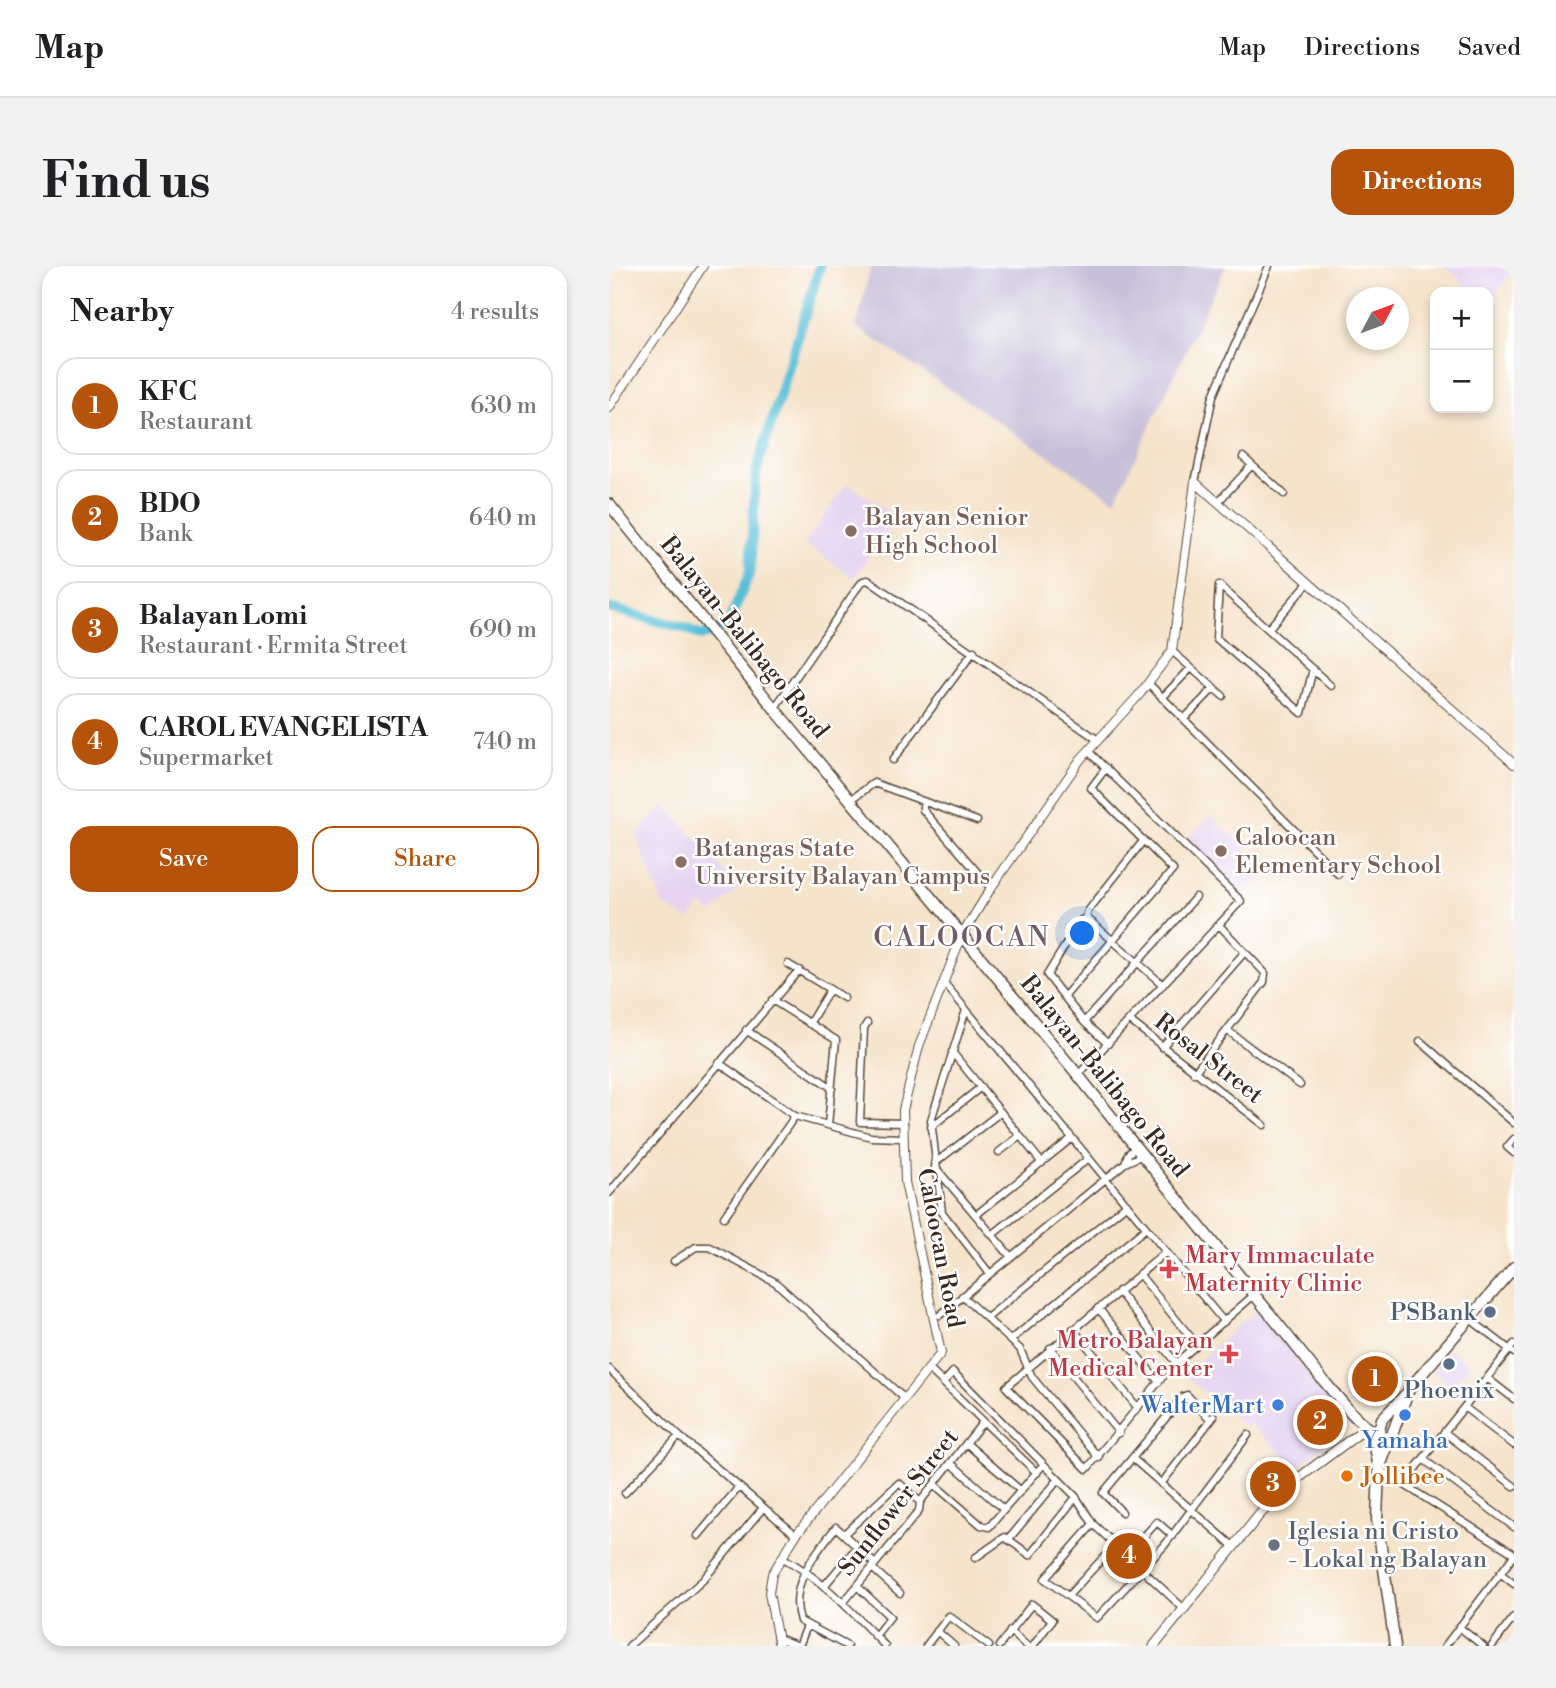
<!DOCTYPE html>
<meta charset="utf-8">
<style>
:root{--surface:#fff;--page:#f2f2f2;--text:#202124;--muted:#757577;--line:#e0e0e0;--accent:#b45309}
body{margin:0;font-family:"Libre Bodoni",serif;background:var(--page);color:var(--text)}
.controls{position:absolute;right:21px;top:21px;display:grid;overflow:hidden;border-radius:14px;box-shadow:0 4px 10px #0003}
.controls button{width:63px;height:63px;display:grid;place-items:center;padding:0;border:0;border-bottom:2px solid var(--line);background:var(--surface);color:var(--text);font:35px sans-serif}
.compass{position:absolute;left:737px;top:21px;width:63px;height:63px;border-radius:50%;background:var(--surface);box-shadow:0 4px 10px #0003;rotate:49deg}
.you{position:absolute;left:474px;top:668px;width:24px;height:24px;margin:-18px;border:5px solid #fff;border-radius:50%;background:#1a73e8;box-shadow:0 0 0 10px #1a73e833}
.badge{display:grid;place-items:center;width:46px;height:46px;border-radius:50%;background:var(--accent);color:#fff;font-size:23px;font-weight:700}
.pin{position:absolute;translate:-50% -50%;border:4px solid #fff;box-shadow:0 2px 7px #0006}
.list{margin:0;padding:0;list-style:none}
h2{display:flex;justify-content:space-between;align-items:center;height:91px;margin:0;padding:0 28px;font-size:30px}
h2 small{font-size:23px;font-weight:400;color:var(--muted)}
.list li{display:grid;grid-template-columns:46px 1fr auto;gap:21px;align-items:center;box-sizing:border-box;height:98px;margin:0 14px 14px;padding:0 14px;border:2px solid var(--line);border-radius:21px}
.list b{display:block;font-size:26px;white-space:nowrap}
.list p{margin:0;font-size:23px;white-space:nowrap;color:var(--muted)}
.list em{font-size:23px;font-style:normal;color:var(--muted)}
.actions{display:flex;gap:14px;padding:21px 28px}
.actions a{flex:1;padding:16px 0;border:2px solid var(--accent);border-radius:21px;text-align:center;font-size:24px;color:var(--accent)}
.actions .main{background:var(--accent);color:#fff}
.map{position:relative;flex:none;width:905px;height:1380px;overflow:hidden;border-radius:21px}
header{display:flex;align-items:center;gap:42px;box-sizing:border-box;height:98px;padding:0 35px;background:var(--surface);border-bottom:2px solid var(--line)}
header strong{font-size:33px}
nav{display:flex;gap:38px;margin-inline-start:auto;font-size:24px}
.intro{display:flex;align-items:center;justify-content:space-between;box-sizing:border-box;height:168px;padding:0 42px}
h1{margin:0;font-size:49px}
.button{padding:18px 32px;border-radius:21px;background:var(--accent);color:#fff;font-size:24px;font-weight:700}
main{display:flex;gap:42px;padding:0 42px}
aside{flex:1;background:var(--surface);border-radius:21px;box-shadow:0 4px 10px #0003}
.map>svg:first-child{display:block}
.built{fill:#e5d3f1}
.industrial{fill:#c7c0d9}
.lines{fill:none;stroke-linecap:round;stroke-linejoin:round}
.river{stroke:#59bfd7;stroke-width:10}
.minor-casing{stroke:#574638;stroke-width:9}
.tertiary-casing{stroke:#574638;stroke-width:10}
.secondary-casing{stroke:#574638;stroke-width:11}
.primary-casing{stroke:#574638;stroke-width:13}
.minor{stroke:#fff;stroke-width:6}
.tertiary{stroke:#fff;stroke-width:8}
.secondary{stroke:#fff;stroke-width:9}
.primary{stroke:#fff;stroke-width:10}
.education-dot{fill:#8d6e63;stroke:#fff;stroke-width:2.5}
.health-dot{fill:#e0444e;stroke:#fff;stroke-width:2.5}
.service-dot{fill:#5c6f8a;stroke:#fff;stroke-width:2.5}
.shop-dot{fill:#3f7fe0;stroke:#fff;stroke-width:2.5}
.food-dot{fill:#e8710a;stroke:#fff;stroke-width:2.5}
.worship-dot{fill:#6b7280;stroke:#fff;stroke-width:2.5}
.labels{text-anchor:middle;stroke-width:5;stroke-linejoin:round;paint-order:stroke}
.education-label{font-size:24px;fill:#785e54;stroke:#fff;text-anchor:start}
.street-label{font-size:24px;fill:#3b2a1e;stroke:#fff}
.health-label{font-size:24px;fill:#be3a42;stroke:#fff;text-anchor:start}
.service-label{font-size:24px;fill:#4e5e75;stroke:#fff;text-anchor:end}
.shop-label{font-size:24px;fill:#366cbe;stroke:#fff;text-anchor:end}
.food-label{font-size:24px;fill:#c56008;stroke:#fff;text-anchor:start}
.worship-label{font-size:24px;fill:#5b616d;stroke:#fff;text-anchor:start}
.quarter-label{font-size:28px;letter-spacing:2px;fill:#715b64;stroke:#fff}
</style>
<header>
<strong>Map</strong>
<nav><a>Map</a><a>Directions</a><a>Saved</a></nav>
</header>
<div class="intro"><h1>Find us</h1><a class="button">Directions</a></div>
<main>
<aside>
<h2>Nearby<small>4 results</small></h2>
<ul class="list">
<li><span class="badge">1</span><div><b>KFC</b><p>Restaurant</p></div><em>630 m</em></li>
<li><span class="badge">2</span><div><b>BDO</b><p>Bank</p></div><em>640 m</em></li>
<li><span class="badge">3</span><div><b>Balayan Lomi</b><p>Restaurant · Ermita Street</p></div><em>690 m</em></li>
<li><span class="badge">4</span><div><b>CAROL EVANGELISTA</b><p>Supermarket</p></div><em>740 m</em></li>
</ul>
<div class="actions"><a class="main">Save</a><a>Share</a></div>
</aside>
<div class="map">
<svg width="905" height="1380" viewBox="0 0 905 1380">
<rect width="100%" height="100%" fill="#fff"/>
<filter id="ink" filterUnits="userSpaceOnUse"><feTurbulence type="fractalNoise" baseFrequency=".0143" numOctaves="2"/><feDisplacementMap in="SourceGraphic" scale="14" xChannelSelector="R" yChannelSelector="G"/><feConvolveMatrix kernelMatrix="1 2 1 2 8 2 1 2 1" color-interpolation-filters="sRGB"/></filter>
<filter id="wash" filterUnits="userSpaceOnUse"><feTurbulence type="fractalNoise" baseFrequency=".00686" numOctaves="4" result="noise"/><feDisplacementMap in="SourceGraphic" scale="28" xChannelSelector="R" yChannelSelector="G"/><feGaussianBlur stdDeviation="1.57" result="paint"/><feColorMatrix in="noise" values="0 0 0 0 0 0 0 0 0 0 0 0 0 0 0 0 0 1.4 0 .05"/><feComposite in="paint" operator="in"/></filter>
<g filter="url(#wash)">
<rect width="100%" height="100%" fill="#f5e3ca"/>
<path class="built" d="M835 0H905V4L884 32 879 26 858 19Z
M238 217 287 251 245 312 196 278Z
M56 539 130 622 103 647 92 638 81 654 54 639 27 570Z
M602 549 659 604 633 631 576 576Z
M648 1043 743 1158 688 1201 641 1158 637 1161 575 1109Z
M842 1083 861 1100 842 1118 823 1104Z"/>
<path class="industrial" d="M262 0H617L506 234 247 61Z"/>
<g class="lines">
<path class="river" d="M0 342 75 362 92 370 118 361 141 306 147 206 211 0"/>
</g>
</g>
<g filter="url(#ink)">
<g class="lines">
<defs>
<path id="minor" d="M634 191 675 228
M586 216 604 130 660 0
M609 236 643 199
M610 319 607 372 693 447 704 403
M610 319 722 420
M660 362 699 317
M563 385 614 430
M540 418 729 608
M553 432 582 402
M165 443 246 325 254 315 259 314 489 474
M575 453 605 422
M284 494 365 385
M243 533 265 517 368 555
M314 535V544L382 622
M477 651 554 719
M179 698 235 732
M336 718 615 1056
M455 731 564 604 482 522 497 502
M163 734 227 774 219 859
M357 744 322 854 333 946 381 1008
M521 755 655 859
M475 756 587 631
M258 757 255 762 251 856 295 857
M200 758 221 723
M137 764 223 822
M618 764 691 819
M811 775 905 857
M499 778 475 756 438 709 471 655 477 651 479 645 534 575
M553 781 634 688
M343 786 433 897
M110 797 186 850 262 871 295 872
M585 807 655 716 656 707 610 659
M469 809 632 635 479 485
M322 861 372 821
M905 873 898 881 905 887
M390 886 411 870
M326 897 392 846
M516 897 519 888 527 881
M326 901 402 991
M0 927 190 704
M367 949 463 872
M115 951 186 850
M383 969 480 892
M557 986 397 1121 478 1203 561 1102 645 1029
M65 995 87 981H101L166 1016 295 1132
M530 1008 588 1079
M509 1025 567 1097
M353 1030 411 1083 423 1111 490 1192
M489 1042 550 1116
M331 1049 516 897 534 889
M378 1052 518 938
M861 1053 905 1087
M464 1063 529 1142
M402 1074 537 962
M441 1082 510 1167
M0 1103 70 1170
M321 1104 428 1207
M878 1112 905 1133
M334 1117 344 1106 467 1231 484 1258 573 1341
M855 1141 905 1179
M835 1166 905 1220
M357 1177 412 1225
M523 1192 623 1279
M814 1193 905 1261
M343 1198 395 1244
M770 1203 904 1287 903 1292 836 1380
M552 1218 605 1150
M794 1218 905 1078
M326 1219 372 1259 380 1261 434 1199
M16 1227 70 1170 187 1269
M513 1246 494 1227 575 1130 578 1129 602 1154
M484 1258 436 1313 488 1352 555 1280 639 1169
M235 1268 290 1217 311 1236
M89 1270 130 1221
M399 1274 449 1214
M517 1290 548 1256 564 1270
M174 1292C214 1313 244 1347 276 1380
M366 1292 396 1271 421 1289 467 1231
M263 1302 291 1327
M891 1307 905 1318
M215 1320 248 1281
M248 1320 281 1351 266 1370
M459 1330 506 1279
M234 1337 310 1245 311 1236 373 1157
M850 1361 874 1380
M328 1365 345 1380
M401 1365 418 1380
M168 1372 190 1380
M20 1380 94 1314 153 1243
M190 1380 198 1360
M238 1380 191 1355C179 1318 206 1288 227 1261L266 1298
M317 1380 340 1350 380 1380
M390 1380 423 1338 443 1354 424 1380
M883 1380 905 1351"/>
<path id="tertiary" d="M0 142 94 0
M586 216 905 498
M170 1380 160 1327 163 1308 187 1269 332 1087 296 916 294 844 310 780 353 669 382 622 471 494 530 429 563 385 586 216"/>
<path id="secondary" d="M545 1380 651 1248 691 1211 757 1162"/>
<path id="primary" d="M0 238 169 447 469 809 714 1114C734 1137 750 1161 779 1173
M770 1203 800 1123 905 1001
M786 1380 768 1253 770 1203 766 1180 773 1153 796 1129"/>
</defs>
<use href="#minor" class="minor-casing"/>
<use href="#tertiary" class="tertiary-casing"/>
<use href="#secondary" class="secondary-casing"/>
<use href="#primary" class="primary-casing"/>
<use href="#minor" class="minor"/>
<use href="#tertiary" class="tertiary"/>
<use href="#secondary" class="secondary"/>
<use href="#primary" class="primary"/>
</g>
</g>
<g class="education-dot">
<circle cx="242" cy="265" r="7"/>
<circle cx="612" cy="585" r="7"/>
<circle cx="72" cy="596" r="7"/>
</g>
<g class="health-dot">
<path d="M556.5 992.5h7v7h7v7h-7v7h-7v-7h-7v-7h7z"/>
<path d="M616.5 1077.5h7v7h7v7h-7v7h-7v-7h-7v-7h7z"/>
</g>
<g class="service-dot">
<circle cx="881" cy="1046" r="7"/>
<circle cx="840" cy="1098" r="7"/>
</g>
<g class="shop-dot">
<circle cx="669" cy="1139" r="7"/>
<circle cx="796" cy="1149" r="7"/>
</g>
<circle class="food-dot" cx="738" cy="1210" r="7"/>
<circle class="worship-dot" cx="665" cy="1279" r="7"/>
<g class="labels">
<g class="education-label">
<text x="256" y="259">Balayan Senior<tspan x="256" dy="28">High School</tspan></text>
<text x="626" y="579">Caloocan<tspan x="626" dy="28">Elementary School</tspan></text>
<text x="86" y="590">Batangas State<tspan x="86" dy="28">University Balayan Campus</tspan></text>
</g>
<g class="street-label">
<text transform="translate(136 371) rotate(51)" y="8">Balayan-Balibago Road</text>
<text transform="translate(600 792) rotate(38)" y="8">Rosal Street</text>
<text transform="translate(496 810) rotate(51)" y="8">Balayan-Balibago Road</text>
<text transform="translate(332 982) rotate(79)" y="8">Caloocan Road</text>
<text transform="translate(289 1236) rotate(-52)" y="8">Sunflower Street</text>
</g>
<g class="health-label">
<text x="576" y="997">Mary Immaculate<tspan x="576" dy="28">Maternity Clinic</tspan></text>
<text x="604" y="1082" text-anchor="end">Metro Balayan<tspan x="604" dy="28">Medical Center</tspan></text>
</g>
<g class="service-label">
<text x="867" y="1054">PSBank</text>
<text x="840" y="1132" text-anchor="middle">Phoenix</text>
</g>
<g class="shop-label">
<text x="655" y="1147">WalterMart</text>
<text x="796" y="1182" text-anchor="middle">Yamaha</text>
</g>
<g class="food-label">
<text x="752" y="1218">Jollibee</text>
</g>
<g class="worship-label">
<text x="679" y="1273">Iglesia ni Cristo<tspan x="679" dy="28">- Lokal ng Balayan</tspan></text>
</g>
<g class="quarter-label">
<text x="353" y="680">CALOOCAN</text>
</g>
</g>
</svg>
<div class="controls">
<button>+</button>
<button>−</button>
</div>
<svg class="compass" viewBox="-18 -18 36 36"><path d="M0-13l5 13h-10z" fill="#e53935"/><path d="M0 13l5-13h-10z" fill="#757577"/></svg>
<div class="you"></div>
<div class="pin badge" style="left:766px;top:1113px">1</div>
<div class="pin badge" style="left:711px;top:1156px">2</div>
<div class="pin badge" style="left:664px;top:1218px">3</div>
<div class="pin badge" style="left:520px;top:1290px">4</div>
</div>
</main>
